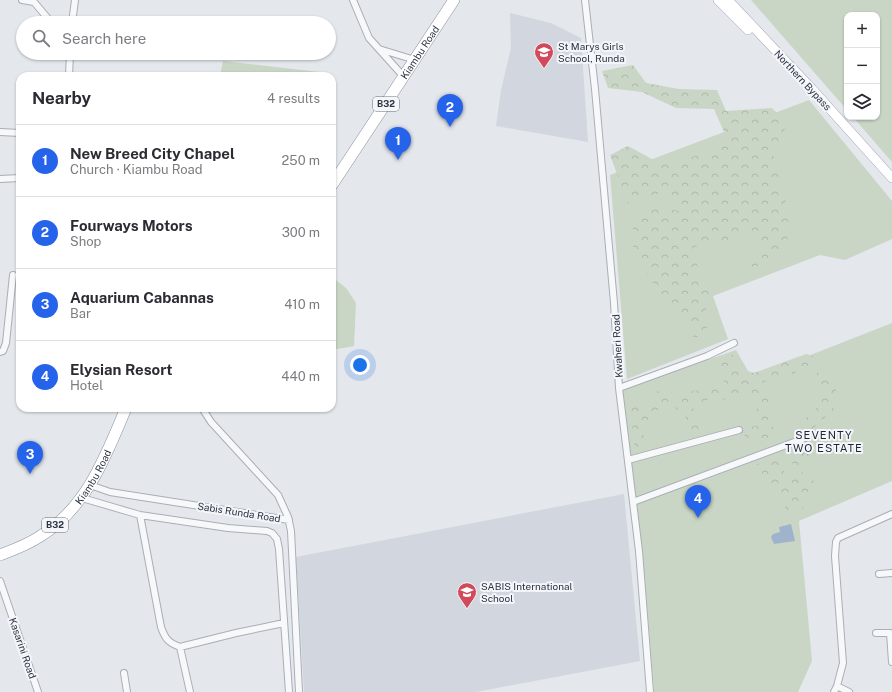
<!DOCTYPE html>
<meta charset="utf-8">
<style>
:root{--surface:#fff;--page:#f7f7f7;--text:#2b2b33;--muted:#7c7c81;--line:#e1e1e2;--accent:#2563eb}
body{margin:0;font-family:"Public Sans",sans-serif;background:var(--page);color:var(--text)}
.controls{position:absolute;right:12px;top:12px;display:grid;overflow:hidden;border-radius:8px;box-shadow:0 1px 3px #0004}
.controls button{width:36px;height:36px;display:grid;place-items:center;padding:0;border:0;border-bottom:1px solid var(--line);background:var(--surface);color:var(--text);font:20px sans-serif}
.you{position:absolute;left:360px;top:365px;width:14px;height:14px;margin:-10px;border:3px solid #fff;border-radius:50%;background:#1a73e8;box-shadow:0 0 0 6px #1a73e833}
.badge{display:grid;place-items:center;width:26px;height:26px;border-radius:50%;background:var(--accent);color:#fff;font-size:13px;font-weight:700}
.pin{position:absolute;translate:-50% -33px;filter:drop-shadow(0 1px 2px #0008)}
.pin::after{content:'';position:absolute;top:21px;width:14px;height:12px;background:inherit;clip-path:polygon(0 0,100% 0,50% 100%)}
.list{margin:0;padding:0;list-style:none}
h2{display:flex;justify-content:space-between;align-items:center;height:52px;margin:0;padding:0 16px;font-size:17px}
h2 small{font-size:13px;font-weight:400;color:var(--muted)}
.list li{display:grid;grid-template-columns:26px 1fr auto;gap:12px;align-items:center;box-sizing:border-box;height:72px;padding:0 16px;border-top:1px solid var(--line)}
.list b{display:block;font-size:15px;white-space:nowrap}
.list p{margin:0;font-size:13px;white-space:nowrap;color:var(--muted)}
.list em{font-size:13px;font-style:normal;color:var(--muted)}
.icon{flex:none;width:22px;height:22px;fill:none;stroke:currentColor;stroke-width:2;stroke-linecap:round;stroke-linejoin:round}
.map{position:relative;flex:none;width:892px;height:692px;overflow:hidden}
.search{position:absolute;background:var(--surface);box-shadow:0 1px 3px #0004;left:16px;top:16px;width:320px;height:44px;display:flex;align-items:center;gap:10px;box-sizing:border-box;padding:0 14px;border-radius:22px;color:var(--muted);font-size:15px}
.panel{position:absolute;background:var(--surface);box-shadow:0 1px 3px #0004;left:16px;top:72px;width:320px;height:340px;border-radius:12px}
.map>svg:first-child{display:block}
.built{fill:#d2d6de}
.green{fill:#c9d6c5}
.forest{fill:url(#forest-crowns)}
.water{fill:#9fb4cc}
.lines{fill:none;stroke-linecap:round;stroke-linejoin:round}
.street-casing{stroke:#a9aeb7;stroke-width:8}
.primary-casing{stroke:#a3abb8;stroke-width:10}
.highway-casing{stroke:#8b94a3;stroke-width:12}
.street{stroke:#f7f8fa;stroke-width:6}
.primary{stroke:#fff;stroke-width:9}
.highway{stroke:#fff;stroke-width:11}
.labels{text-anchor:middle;stroke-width:4;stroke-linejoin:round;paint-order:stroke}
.shield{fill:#f4f6f9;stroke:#676e7b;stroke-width:1}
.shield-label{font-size:9px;font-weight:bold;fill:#2b3445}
.poi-label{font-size:10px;fill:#2b3445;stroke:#f4f6f9;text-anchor:start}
.street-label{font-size:10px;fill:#2b3445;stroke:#f4f6f9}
.neighbourhood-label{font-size:11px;letter-spacing:1px;fill:#1d2536;stroke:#f4f6f9}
</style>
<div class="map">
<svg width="892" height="692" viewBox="0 0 892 692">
<defs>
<pattern id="forest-crowns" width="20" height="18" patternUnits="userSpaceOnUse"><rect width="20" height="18" fill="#c9d6c5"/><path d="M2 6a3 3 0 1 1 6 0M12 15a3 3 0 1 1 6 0" fill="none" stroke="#adb8ab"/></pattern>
</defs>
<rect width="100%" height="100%" fill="#e4e7ec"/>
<path class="built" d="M510 13 551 23 581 38 588 142 496 126 501 90 511 48Z
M624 494 640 661 476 692H304L296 557Z"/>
<path class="green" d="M751 0H892V162L853 117H877V15H847V110Z
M223 61 319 72 317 76H220Z
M809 100 892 201V239L845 260 820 255 713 296 728 339 627 379 610 175Z
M332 277 346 288 356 303 354 346 332 350Z
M892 323V481L799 521 812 661 798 692H654L643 557 622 390 736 350 752 378Z"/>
<path class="forest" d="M633 65 646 83 679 89 717 90 726 111 772 108 787 123 773 158 789 212 787 250 770 265 748 267 760 248 745 233 730 247 713 241 692 248 701 277 710 290 706 306 707 331 694 339 687 317 670 308 649 277 633 246V219L656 207 680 211 666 191 628 204 610 155 628 146 661 164 690 158 728 141 714 109 676 108 642 92 608 88 602 71Z
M806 354 825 359 814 366 800 370 785 378 773 382 766 381 755 386 765 393 771 401 768 415 775 432 767 441 750 440 743 434 745 427 759 426 755 417 759 400 739 394 720 401 706 400 692 406 698 417 707 430 696 438 688 437 685 414 670 405 655 411 651 423 643 431 646 447 635 452 629 396H635L642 413 649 408 648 398 658 391 678 393 726 386 715 360 733 355 742 369 754 373Z
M892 364V405L885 397Z
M821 370 837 384 833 412 816 424 812 443 815 454 802 467 804 483 813 480 823 493 812 498 801 510H784L792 493 773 494 768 477 765 472 754 479V467L765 457 784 463V478L793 468 792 457 798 445 806 418 821 404 823 385 806 380Z"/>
<path class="water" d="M791 524 795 541 774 544 771 537 773 534 780 532 779 527Z"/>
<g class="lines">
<defs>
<path id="street" d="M22 0 34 2 50 21
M353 0 369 38 404 77
M585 0 595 89 614 303 619 388 639 551 650 692
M72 23 75 0
M379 49 415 60
M69 76 70 53
M0 132 20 133
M0 179 20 178
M0 352 3 351 6 343 13 275
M619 388 707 356 734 343
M202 408 211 422 278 495 288 517 291 531 299 692
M628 460 739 430
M90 485 110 492 289 520
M82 498 140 515 228 528 267 531 272 533 277 539 279 549 289 692
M633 502 805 438
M140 515 161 627C165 639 169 643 180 647L236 633 284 623
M879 574 892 573
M0 581 38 692
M876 633H890L892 662
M180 647 190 692
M124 673 127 692
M837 686 849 692
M834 692 837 686 843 663 835 556 836 542 838 538 892 514"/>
<path id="primary" d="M718 0 748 30
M728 0 812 89 892 178"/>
<g id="highway">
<path id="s1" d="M332 185 454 0"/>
<path id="s2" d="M0 555C13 550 27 545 39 537 86 509 106 456 126 408"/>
</g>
</defs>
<use href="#street" class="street-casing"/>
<use href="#primary" class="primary-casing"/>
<use href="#highway" class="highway-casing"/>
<use href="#street" class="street"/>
<use href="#primary" class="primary"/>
<use href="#highway" class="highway"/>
</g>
<defs>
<symbol id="school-pin" viewBox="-11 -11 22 30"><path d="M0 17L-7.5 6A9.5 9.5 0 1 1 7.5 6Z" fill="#d1495b" stroke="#f4f6f9"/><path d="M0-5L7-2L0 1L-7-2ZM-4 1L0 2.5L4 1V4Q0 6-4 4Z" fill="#fff"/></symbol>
</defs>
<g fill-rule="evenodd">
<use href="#school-pin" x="533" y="41" width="22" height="30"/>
<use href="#school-pin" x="456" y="581" width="22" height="30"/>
</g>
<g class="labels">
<g class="shield">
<rect x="373" y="97" width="26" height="14" rx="3"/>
<rect x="42" y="518" width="26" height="14" rx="3"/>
</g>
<g class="shield-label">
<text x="386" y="107">B32</text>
<text x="55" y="528">B32</text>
</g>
<g class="poi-label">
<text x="558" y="50">St Marys Girls<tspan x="558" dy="12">School, Runda</tspan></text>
<text x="481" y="590">SABIS International<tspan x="481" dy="12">School</tspan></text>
</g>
<g class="street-label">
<text dy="4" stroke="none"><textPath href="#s1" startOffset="159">Kiambu Road</textPath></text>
<text transform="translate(803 80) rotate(47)" y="4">Northern Bypass</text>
<text transform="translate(617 346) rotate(-93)" y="4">Kwaheri Road</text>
<text dy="4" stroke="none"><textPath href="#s2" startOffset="125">Kiambu Road</textPath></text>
<text transform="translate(239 512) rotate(9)" y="4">Sabis Runda Road</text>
<text transform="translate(23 648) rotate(71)" y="4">Kasarini Road</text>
</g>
<g class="neighbourhood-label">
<text x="824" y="439">SEVENTY<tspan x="824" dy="13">TWO ESTATE</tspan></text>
</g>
</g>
</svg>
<div class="controls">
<button>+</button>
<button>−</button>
<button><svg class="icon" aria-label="layers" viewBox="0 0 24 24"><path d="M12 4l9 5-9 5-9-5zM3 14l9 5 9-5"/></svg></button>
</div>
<div class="you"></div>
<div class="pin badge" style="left:398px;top:160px">1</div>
<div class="pin badge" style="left:450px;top:127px">2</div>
<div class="pin badge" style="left:30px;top:474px">3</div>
<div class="pin badge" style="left:698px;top:518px">4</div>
<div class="search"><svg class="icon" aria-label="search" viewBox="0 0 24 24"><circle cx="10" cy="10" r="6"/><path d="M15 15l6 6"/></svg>Search here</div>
<section class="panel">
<h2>Nearby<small>4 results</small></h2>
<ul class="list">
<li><span class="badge">1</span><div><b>New Breed City Chapel</b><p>Church · Kiambu Road</p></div><em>250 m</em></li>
<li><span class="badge">2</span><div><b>Fourways Motors</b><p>Shop</p></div><em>300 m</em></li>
<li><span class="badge">3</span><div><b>Aquarium Cabannas</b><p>Bar</p></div><em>410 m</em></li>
<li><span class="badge">4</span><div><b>Elysian Resort</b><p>Hotel</p></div><em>440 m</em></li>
</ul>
</section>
</div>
